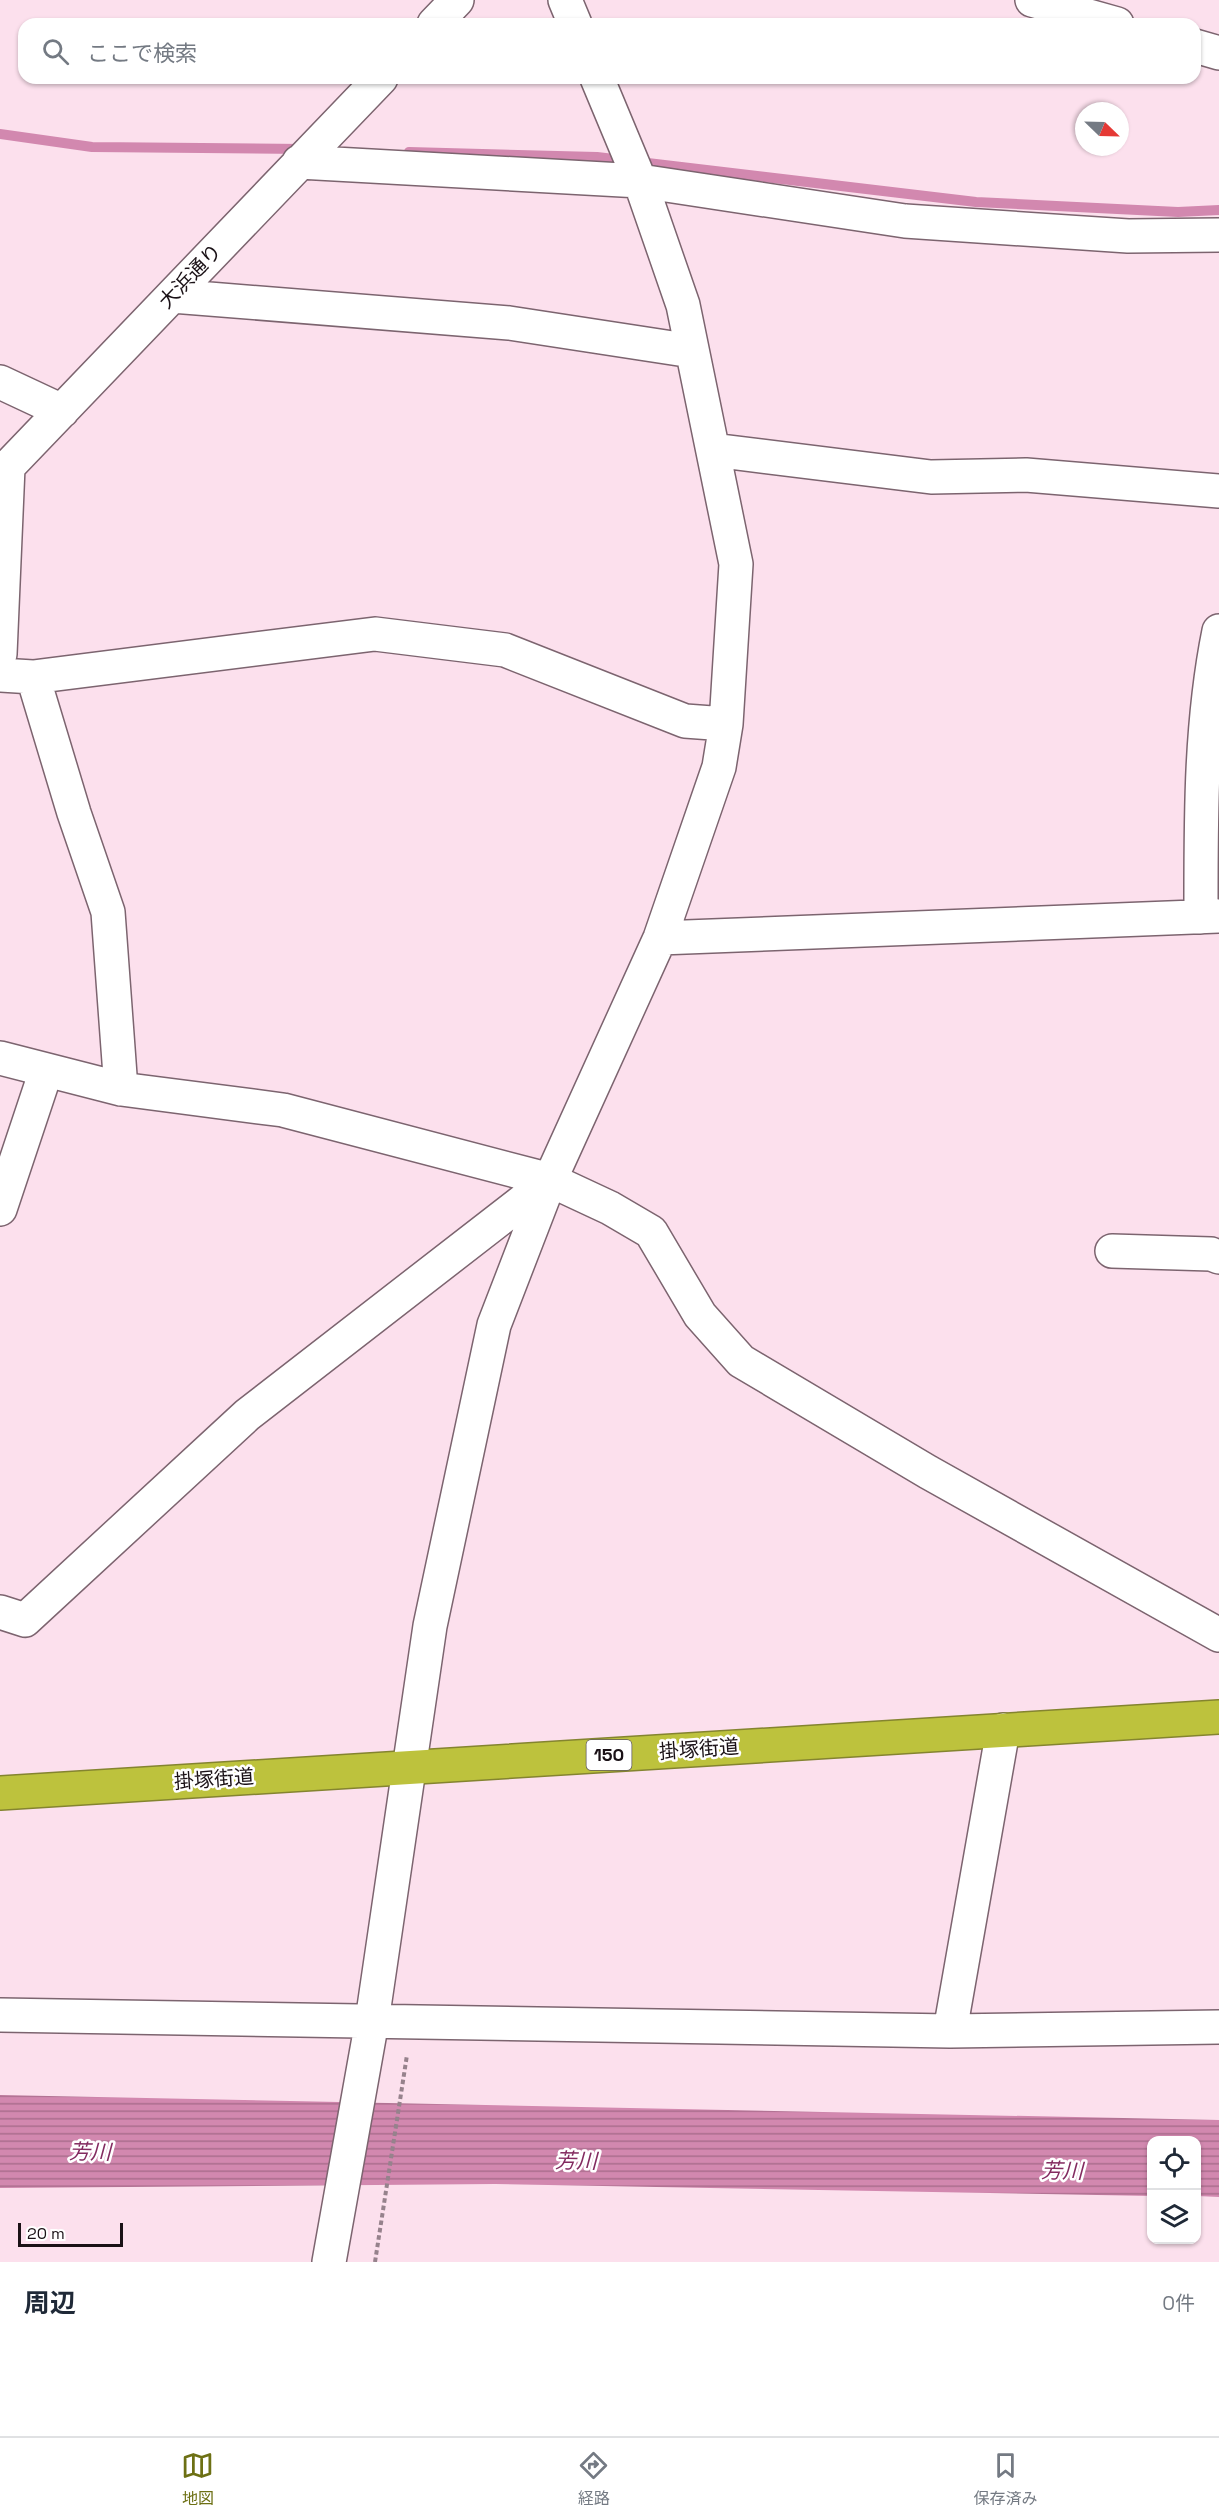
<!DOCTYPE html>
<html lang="ja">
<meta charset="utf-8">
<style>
:root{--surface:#fff;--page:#f6f6f7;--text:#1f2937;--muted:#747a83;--line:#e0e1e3;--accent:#6d7014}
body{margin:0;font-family:"Space Grotesk","Noto Sans JP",sans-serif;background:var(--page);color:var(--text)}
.controls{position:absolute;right:18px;bottom:18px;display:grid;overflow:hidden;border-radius:12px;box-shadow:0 2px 4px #0004}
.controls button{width:54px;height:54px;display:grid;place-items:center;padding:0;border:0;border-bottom:2px solid var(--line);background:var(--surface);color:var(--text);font:30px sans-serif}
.compass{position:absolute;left:1075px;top:102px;width:54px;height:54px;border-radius:50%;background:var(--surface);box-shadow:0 2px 4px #0004;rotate:113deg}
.scale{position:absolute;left:18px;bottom:15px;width:105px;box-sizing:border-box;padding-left:6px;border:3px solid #1a1116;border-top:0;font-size:16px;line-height:21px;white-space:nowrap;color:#1a1116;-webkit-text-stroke:4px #fff;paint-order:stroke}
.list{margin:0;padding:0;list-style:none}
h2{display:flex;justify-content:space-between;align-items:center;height:78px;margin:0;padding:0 24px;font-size:26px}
h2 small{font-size:20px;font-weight:400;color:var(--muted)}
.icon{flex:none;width:33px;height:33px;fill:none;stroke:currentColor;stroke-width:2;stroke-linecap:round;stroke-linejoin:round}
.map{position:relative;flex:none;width:1219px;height:2262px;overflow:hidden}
.search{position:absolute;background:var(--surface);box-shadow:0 2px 4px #0004;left:18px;right:18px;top:18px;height:66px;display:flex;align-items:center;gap:15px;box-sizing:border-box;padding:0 21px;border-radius:18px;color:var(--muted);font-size:22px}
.sheet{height:174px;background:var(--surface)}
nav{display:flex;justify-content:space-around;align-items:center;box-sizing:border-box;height:84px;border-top:2px solid var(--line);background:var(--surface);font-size:16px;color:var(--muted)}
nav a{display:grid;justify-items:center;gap:3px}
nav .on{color:var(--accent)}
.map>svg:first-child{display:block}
.water{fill:url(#water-rules)}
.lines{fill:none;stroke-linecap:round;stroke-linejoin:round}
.stream{stroke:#d288af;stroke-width:10}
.minor-casing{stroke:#7c646f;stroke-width:36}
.highway-casing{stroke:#84842f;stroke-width:36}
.path{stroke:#96828c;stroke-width:4;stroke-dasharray:4.5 3;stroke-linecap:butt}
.minor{stroke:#fff;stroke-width:33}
.highway{stroke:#bdc23d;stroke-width:33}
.labels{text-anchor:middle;stroke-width:5;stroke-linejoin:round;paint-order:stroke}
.shield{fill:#fff;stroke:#5f585c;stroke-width:1.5}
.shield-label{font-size:18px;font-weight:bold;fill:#1a1116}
.street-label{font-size:20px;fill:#1a1116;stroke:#fff}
.water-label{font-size:21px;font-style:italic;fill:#832b60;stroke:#fff}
</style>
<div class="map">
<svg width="1219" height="2262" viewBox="0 0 1219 2262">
<defs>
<pattern id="water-rules" width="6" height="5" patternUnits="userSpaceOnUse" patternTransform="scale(1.5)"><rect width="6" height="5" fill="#d288af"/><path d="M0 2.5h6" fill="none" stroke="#aa6e8d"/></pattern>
</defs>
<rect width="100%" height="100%" fill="#fce0ed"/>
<path class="water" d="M0 2095 1219 2120V2197L1197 2196 1196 2140H1152L1151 2196 495 2184 0 2188Z"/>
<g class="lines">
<path class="stream" d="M0 134 92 147 304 149
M409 152 597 157 976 202 1178 212 1219 210"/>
<defs>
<path id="minor" d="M565 0 575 24
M1032 0 1117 24
M434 24 457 0
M1195 46 1219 53
M299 162 640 181 905 221 1128 236 1219 235
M172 296 509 323 692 351
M0 382 62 411
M713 450 931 477 1026 475 1219 491
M0 475 381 78
M0 654 8 467
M0 675 33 677 375 634 505 650 685 721 726 724
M33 677 74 813 108 912 121 1089
M1201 917C1201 821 1200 725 1219 631
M660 938 1219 916
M0 1058 121 1089 283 1110 550 1180 610 1208 651 1232 700 1315 741 1361 928 1472 1219 1635
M0 1209 46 1071
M1112 1251 1211 1254 1219 1257
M0 1612 25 1620 247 1415 550 1180
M0 2015 950 2031 1219 2027
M950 2031 1003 1730
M329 2262 372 2021 430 1626 494 1325 550 1180 660 938 719 767 726 724 736 564 683 305 640 181 597 78"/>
<path id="highway" d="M0 1793 1219 1717"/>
</defs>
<use href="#minor" class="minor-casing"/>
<use href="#highway" class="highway-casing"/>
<path class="path" d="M375 2262 407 2055"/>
<use href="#minor" class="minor"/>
<use href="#highway" class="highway"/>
</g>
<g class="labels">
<rect class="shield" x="586.5" y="1740" width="45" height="30" rx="4.5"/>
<g class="shield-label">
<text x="609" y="1761">150</text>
</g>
<g class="street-label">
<text transform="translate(190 276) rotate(-46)" y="7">大浜通り</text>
<text transform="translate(699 1749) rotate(-4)" y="7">掛塚街道</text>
<text transform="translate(214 1779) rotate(-4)" y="7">掛塚街道</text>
</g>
<g class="water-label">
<text transform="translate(90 2152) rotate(1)" y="7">芳川</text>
<text transform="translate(576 2161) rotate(1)" y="7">芳川</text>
<text transform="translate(1062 2171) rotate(1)" y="7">芳川</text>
</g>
</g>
</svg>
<div class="controls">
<button><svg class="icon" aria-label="locate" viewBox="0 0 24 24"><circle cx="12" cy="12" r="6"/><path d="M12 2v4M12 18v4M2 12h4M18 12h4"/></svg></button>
<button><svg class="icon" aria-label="layers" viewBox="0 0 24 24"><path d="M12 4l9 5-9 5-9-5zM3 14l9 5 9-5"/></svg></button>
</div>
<svg class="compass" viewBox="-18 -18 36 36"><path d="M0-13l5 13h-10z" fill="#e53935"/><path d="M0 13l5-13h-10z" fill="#747a83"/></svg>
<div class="scale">20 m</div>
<div class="search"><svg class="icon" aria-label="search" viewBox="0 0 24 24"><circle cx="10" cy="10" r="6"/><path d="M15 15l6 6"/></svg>ここで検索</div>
</div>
<section class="sheet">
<h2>周辺<small>0件</small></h2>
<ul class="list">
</ul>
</section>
<nav>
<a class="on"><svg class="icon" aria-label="map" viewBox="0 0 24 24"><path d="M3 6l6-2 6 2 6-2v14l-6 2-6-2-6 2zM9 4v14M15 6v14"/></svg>地図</a>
<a><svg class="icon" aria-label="directions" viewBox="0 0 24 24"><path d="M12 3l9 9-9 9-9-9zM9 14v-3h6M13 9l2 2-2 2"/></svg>経路</a>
<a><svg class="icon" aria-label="saved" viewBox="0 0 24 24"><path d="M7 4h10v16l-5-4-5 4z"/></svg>保存済み</a>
</nav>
